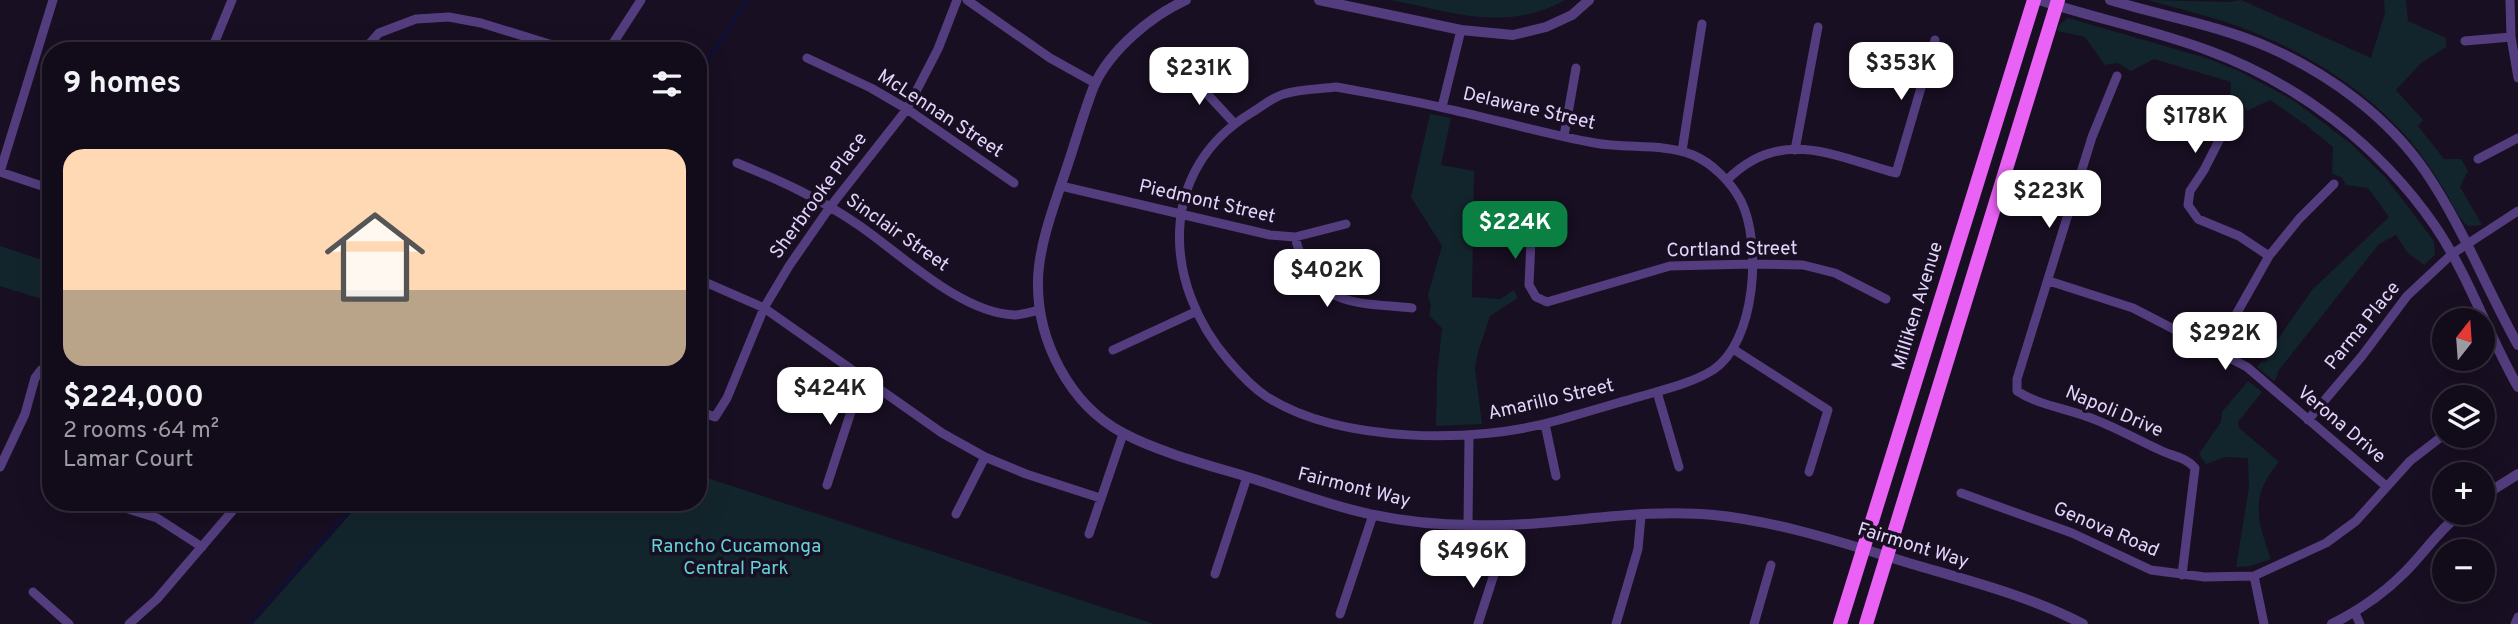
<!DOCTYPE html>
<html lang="en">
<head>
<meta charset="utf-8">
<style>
	:root { --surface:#120b1a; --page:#1f1927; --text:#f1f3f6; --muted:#9c9ba2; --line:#312b39; --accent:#0b8043 }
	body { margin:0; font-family:Overpass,sans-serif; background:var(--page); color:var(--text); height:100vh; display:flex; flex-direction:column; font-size:26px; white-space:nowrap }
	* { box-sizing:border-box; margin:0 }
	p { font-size:23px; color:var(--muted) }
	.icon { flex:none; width:38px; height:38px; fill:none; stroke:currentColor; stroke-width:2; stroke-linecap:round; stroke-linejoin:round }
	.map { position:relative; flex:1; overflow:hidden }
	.panel { position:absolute; left:42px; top:42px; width:665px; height:469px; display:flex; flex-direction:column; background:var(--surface); border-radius:28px; box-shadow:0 7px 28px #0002,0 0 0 2px var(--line) }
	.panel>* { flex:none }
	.needle { width:46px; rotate:17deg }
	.buttons { position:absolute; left:2432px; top:308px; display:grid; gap:14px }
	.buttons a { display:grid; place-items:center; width:63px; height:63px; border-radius:50%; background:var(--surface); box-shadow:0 7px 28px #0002,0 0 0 2px var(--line); font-size:35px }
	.price { position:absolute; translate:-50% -60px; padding:0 16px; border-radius:14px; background:#fff; color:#222; font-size:23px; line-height:46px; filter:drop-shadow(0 2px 4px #0008) }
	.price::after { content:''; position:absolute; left:50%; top:42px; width:21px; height:16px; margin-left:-10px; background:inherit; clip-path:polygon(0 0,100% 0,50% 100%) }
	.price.selected { background:var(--accent); color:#fff }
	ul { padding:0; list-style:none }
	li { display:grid; align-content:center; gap:14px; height:371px; padding:0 21px }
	li span { display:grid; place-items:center; height:217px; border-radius:21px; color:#555 }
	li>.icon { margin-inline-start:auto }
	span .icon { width:126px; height:126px; fill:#fffc; stroke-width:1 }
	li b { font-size:30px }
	h2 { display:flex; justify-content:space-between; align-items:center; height:84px; padding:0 21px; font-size:30px }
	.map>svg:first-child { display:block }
</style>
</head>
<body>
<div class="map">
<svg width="2518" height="624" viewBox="0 0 2518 624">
	<rect width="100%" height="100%" fill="#180f22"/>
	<path fill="#13252c" d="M 1391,0 L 1565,0 C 1506,33 1452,12 1391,0 Z
		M 2148,0 L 2229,2 L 2241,0 L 2371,58 L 2385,13 L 2384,0 L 2406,0 L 2408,21 L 2446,38 L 2446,47 L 2421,63 L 2396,90 L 2423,120 L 2418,126 L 2444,159 L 2461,159 L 2468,171 L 2460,187 L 2482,225 L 2468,226 C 2457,218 2453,203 2445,191 C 2435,175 2424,158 2412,143 C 2367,90 2305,51 2240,27 C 2210,16 2179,9 2148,0 Z
		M 2068,18 L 2206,58 L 2237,70 L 2293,100 L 2350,143 L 2386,178 L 2434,241 L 2435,255 L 2424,265 L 2407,252 L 2396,235 L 2379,244 L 2278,371 L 2277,377 L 2274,381 L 2257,367 L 2261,362 L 2266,361 L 2278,339 L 2312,290 L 2389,217 L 2368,188 L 2346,185 L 2342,178 L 2332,173 L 2333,147 L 2306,125 L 2270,100 L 2247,111 L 2242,105 L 2230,100 L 2231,82 L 2154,59 L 2131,71 L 2118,63 L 2105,65 L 2085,37 L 2057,31 L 2059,25 Z
		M 1430,114 L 1451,118 L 1441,165 L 1474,171 L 1472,297 L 1500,299 L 1514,290 L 1518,298 L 1490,316 L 1478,352 L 1475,368 L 1482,424 L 1436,426 L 1437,376 L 1442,328 L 1429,315 L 1431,306 L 1428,295 L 1442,246 L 1411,197 Z
		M 0,246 L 51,263 L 51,302 L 0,286 Z
		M 2248,381 L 2262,392 L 2238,422 L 2239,428 L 2279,462 C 2249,496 2257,520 2271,559 L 2250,566 L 2236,567 L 2249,487 L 2248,458 L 2225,457 L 2206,464 L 2199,454 L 2221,422 L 2222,412 Z
		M 698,475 L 1154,624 L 253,624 L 361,502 L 698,502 Z"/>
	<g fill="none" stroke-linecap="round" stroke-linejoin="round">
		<path stroke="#0d103e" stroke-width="2.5" d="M 698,75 L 747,0
			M 249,624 L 357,502"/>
		<path stroke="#533d7e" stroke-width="9" d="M 967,0 L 1050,58 L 1095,83
			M 2510,0 L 2511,37 L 2518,78
			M 2465,41 L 2511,37
			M 211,51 L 232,0
			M 363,51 L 379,33 L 416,19 L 449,17 L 481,23 L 572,51
			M 608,51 L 641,0
			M 807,58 L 871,88 L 907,109 L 1014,183
			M 1186,71 L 1234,123
			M 2117,76 L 2092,137 L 2017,379 L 2017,391 C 2038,405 2065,408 2088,417 C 2114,426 2137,440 2162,451 C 2175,457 2185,457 2195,468 L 2182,575
			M 1336,87 C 1374,94 1411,100 1448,109 C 1497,120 1546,134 1595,143 C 1628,149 1662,143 1693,155 C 1712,163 1731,182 1741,201 C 1762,243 1756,342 1713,370 C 1692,383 1666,389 1642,396 C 1613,404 1584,413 1555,421 C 1474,444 1340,443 1267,397 C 1252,387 1240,374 1229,361 C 1162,284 1157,170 1251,113 C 1261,107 1273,97 1284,94 C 1300,89 1320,89 1336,87 Z
			M 1442,107 L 1461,30
			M 2233,113 L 2204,170 L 2190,191 L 2188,205 L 2198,219 L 2239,236 L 2269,256
			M 1564,136 L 1576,68
			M 1795,150 L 1818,27
			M 1682,151 L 1702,24
			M 2478,159 L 2518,138
			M 737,163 C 779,180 819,198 857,224 C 900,253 960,313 1014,315 C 1022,315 1031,312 1040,310
			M 1727,180 C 1781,126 1834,156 1896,173 L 1935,40
			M 1061,186 L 1270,235 L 1295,237 L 1346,224
			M 51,189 L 0,172 L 53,0
			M 1532,217 L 1529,285 L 1536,297 L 1547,302 L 1670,266 L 1751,264 L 1803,265 L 1835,273 L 1886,299
			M 1295,237 C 1313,307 1351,302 1412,308
			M 698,279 L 764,308 L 942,433 L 985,457 L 1026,474 L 1100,498
			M 2049,281 L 2133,308 L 2247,367 L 2386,486
			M 1733,349 L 1828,410 L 1809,472
			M 1113,350 L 1195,312
			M 2216,350 L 2269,256 L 2299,219 L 2334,184
			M 1657,392 L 1679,467
			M 698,411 L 715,417 L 727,398 L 764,308 L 789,266 L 830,207 L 907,109 L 938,49 L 957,0
			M 2308,420 L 2362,356 L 2407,296 L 2452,254 L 2518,211
			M 1545,424 L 1556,476
			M 0,467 L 25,414 L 35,378 L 41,370 L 51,367
			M 827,485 L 862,378
			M 1961,493 L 2072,533 L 2151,570 L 2205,577 L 2254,576 L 2326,543 L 2356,521 L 2410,461 L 2445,434
			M 125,508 L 157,518 L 202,547
			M 956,514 L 985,457
			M 1468,525 L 1469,437
			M 1089,534 L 1123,434
			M 1215,574 L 1247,477
			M 2254,576 L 2264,624
			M 33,592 L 69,624
			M 2355,613 L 2360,624
			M 1340,614 L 1373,515
			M 129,624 L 157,599 L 240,502
			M 1478,624 L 1497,565
			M 1616,624 L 1638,549 L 1641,516
			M 1754,624 L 1771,565
			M 2515,624 L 2518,617"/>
		<path stroke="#533d7e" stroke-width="10" d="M 1186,0 C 1151,16 1110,50 1094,86 C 1083,114 1075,144 1065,173 C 1054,205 1038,248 1038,282 C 1037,341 1070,405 1123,433 C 1158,452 1212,466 1251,478 C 1292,491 1333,507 1374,515 C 1407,522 1440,525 1472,525 C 1553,528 1634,507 1714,515 C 1782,522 1847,544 1912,564 C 1970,581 2029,596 2083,624
			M 1319,0 L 1461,30 L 1513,35 L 1546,27 L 1572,15 L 1589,0
			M 2039,0 C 2094,18 2153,30 2207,50 C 2298,83 2380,146 2435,226 C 2469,276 2488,335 2518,387
			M 2110,0 C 2162,16 2218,25 2268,47 C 2329,74 2387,116 2425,171 C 2462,225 2486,288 2518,345
			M 2483,496 L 2518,474
			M 2332,624 C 2358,611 2383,594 2404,573 C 2424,553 2439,530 2461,513"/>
		<path stroke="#e962f5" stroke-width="14" d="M 1840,624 L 2034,0
			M 1866,624 L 2058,0"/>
	</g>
	<g text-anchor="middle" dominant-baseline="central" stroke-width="7" stroke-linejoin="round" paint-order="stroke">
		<g font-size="19" fill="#e4d4fc" stroke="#180f22">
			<text transform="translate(1529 109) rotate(13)">Delaware Street</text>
			<text transform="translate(940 114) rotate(33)">McLennan Street</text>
			<text transform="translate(819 196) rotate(-54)">Sherbrooke Place</text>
			<text transform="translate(1207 202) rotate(13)">Piedmont Street</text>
			<text transform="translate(897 233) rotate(35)">Sinclair Street</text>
			<text transform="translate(1732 250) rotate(-1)">Cortland Street</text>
			<text transform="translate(1918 306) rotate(-73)">Milliken Avenue</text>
			<text transform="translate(2363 326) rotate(-51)">Parma Place</text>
			<text transform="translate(1551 400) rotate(-13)">Amarillo Street</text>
			<text transform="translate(2114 412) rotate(23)">Napoli Drive</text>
			<text transform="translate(2341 425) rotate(40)">Verona Drive</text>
			<text transform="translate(1354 488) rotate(14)">Fairmont Way</text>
			<text transform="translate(2106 530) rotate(23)">Genova Road</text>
			<text transform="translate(1913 546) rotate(17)">Fairmont Way</text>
		</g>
		<g font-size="19" fill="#64d3d8" stroke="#180f22">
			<text x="736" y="547">Rancho Cucamonga<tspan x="736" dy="22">Central Park</tspan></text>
		</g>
	</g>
</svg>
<div class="buttons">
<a><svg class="needle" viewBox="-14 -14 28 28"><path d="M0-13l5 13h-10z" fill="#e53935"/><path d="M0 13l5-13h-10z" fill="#9c9ba2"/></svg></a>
<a><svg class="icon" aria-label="layers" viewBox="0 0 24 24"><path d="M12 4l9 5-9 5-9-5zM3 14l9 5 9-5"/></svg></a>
<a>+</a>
<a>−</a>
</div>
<b class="price" style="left:1901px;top:102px">$353K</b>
<b class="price" style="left:1199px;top:107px">$231K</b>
<b class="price" style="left:2195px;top:155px">$178K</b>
<b class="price" style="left:2049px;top:230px">$223K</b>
<b class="price selected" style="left:1515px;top:261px">$224K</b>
<b class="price" style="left:1327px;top:309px">$402K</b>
<b class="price" style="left:2225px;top:372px">$292K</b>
<b class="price" style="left:830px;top:427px">$424K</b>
<b class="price" style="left:1473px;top:590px">$496K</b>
<section class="panel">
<h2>9 homes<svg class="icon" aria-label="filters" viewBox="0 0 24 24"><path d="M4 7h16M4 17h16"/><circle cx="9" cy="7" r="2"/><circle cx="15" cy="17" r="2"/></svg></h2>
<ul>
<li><span style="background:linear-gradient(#ffd9b3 65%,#b9a48a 0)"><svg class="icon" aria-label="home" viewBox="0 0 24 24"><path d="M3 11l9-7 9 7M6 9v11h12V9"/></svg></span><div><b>$224,000</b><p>2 rooms · 64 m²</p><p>Lamar Court</p></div></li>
</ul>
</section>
</div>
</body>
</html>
